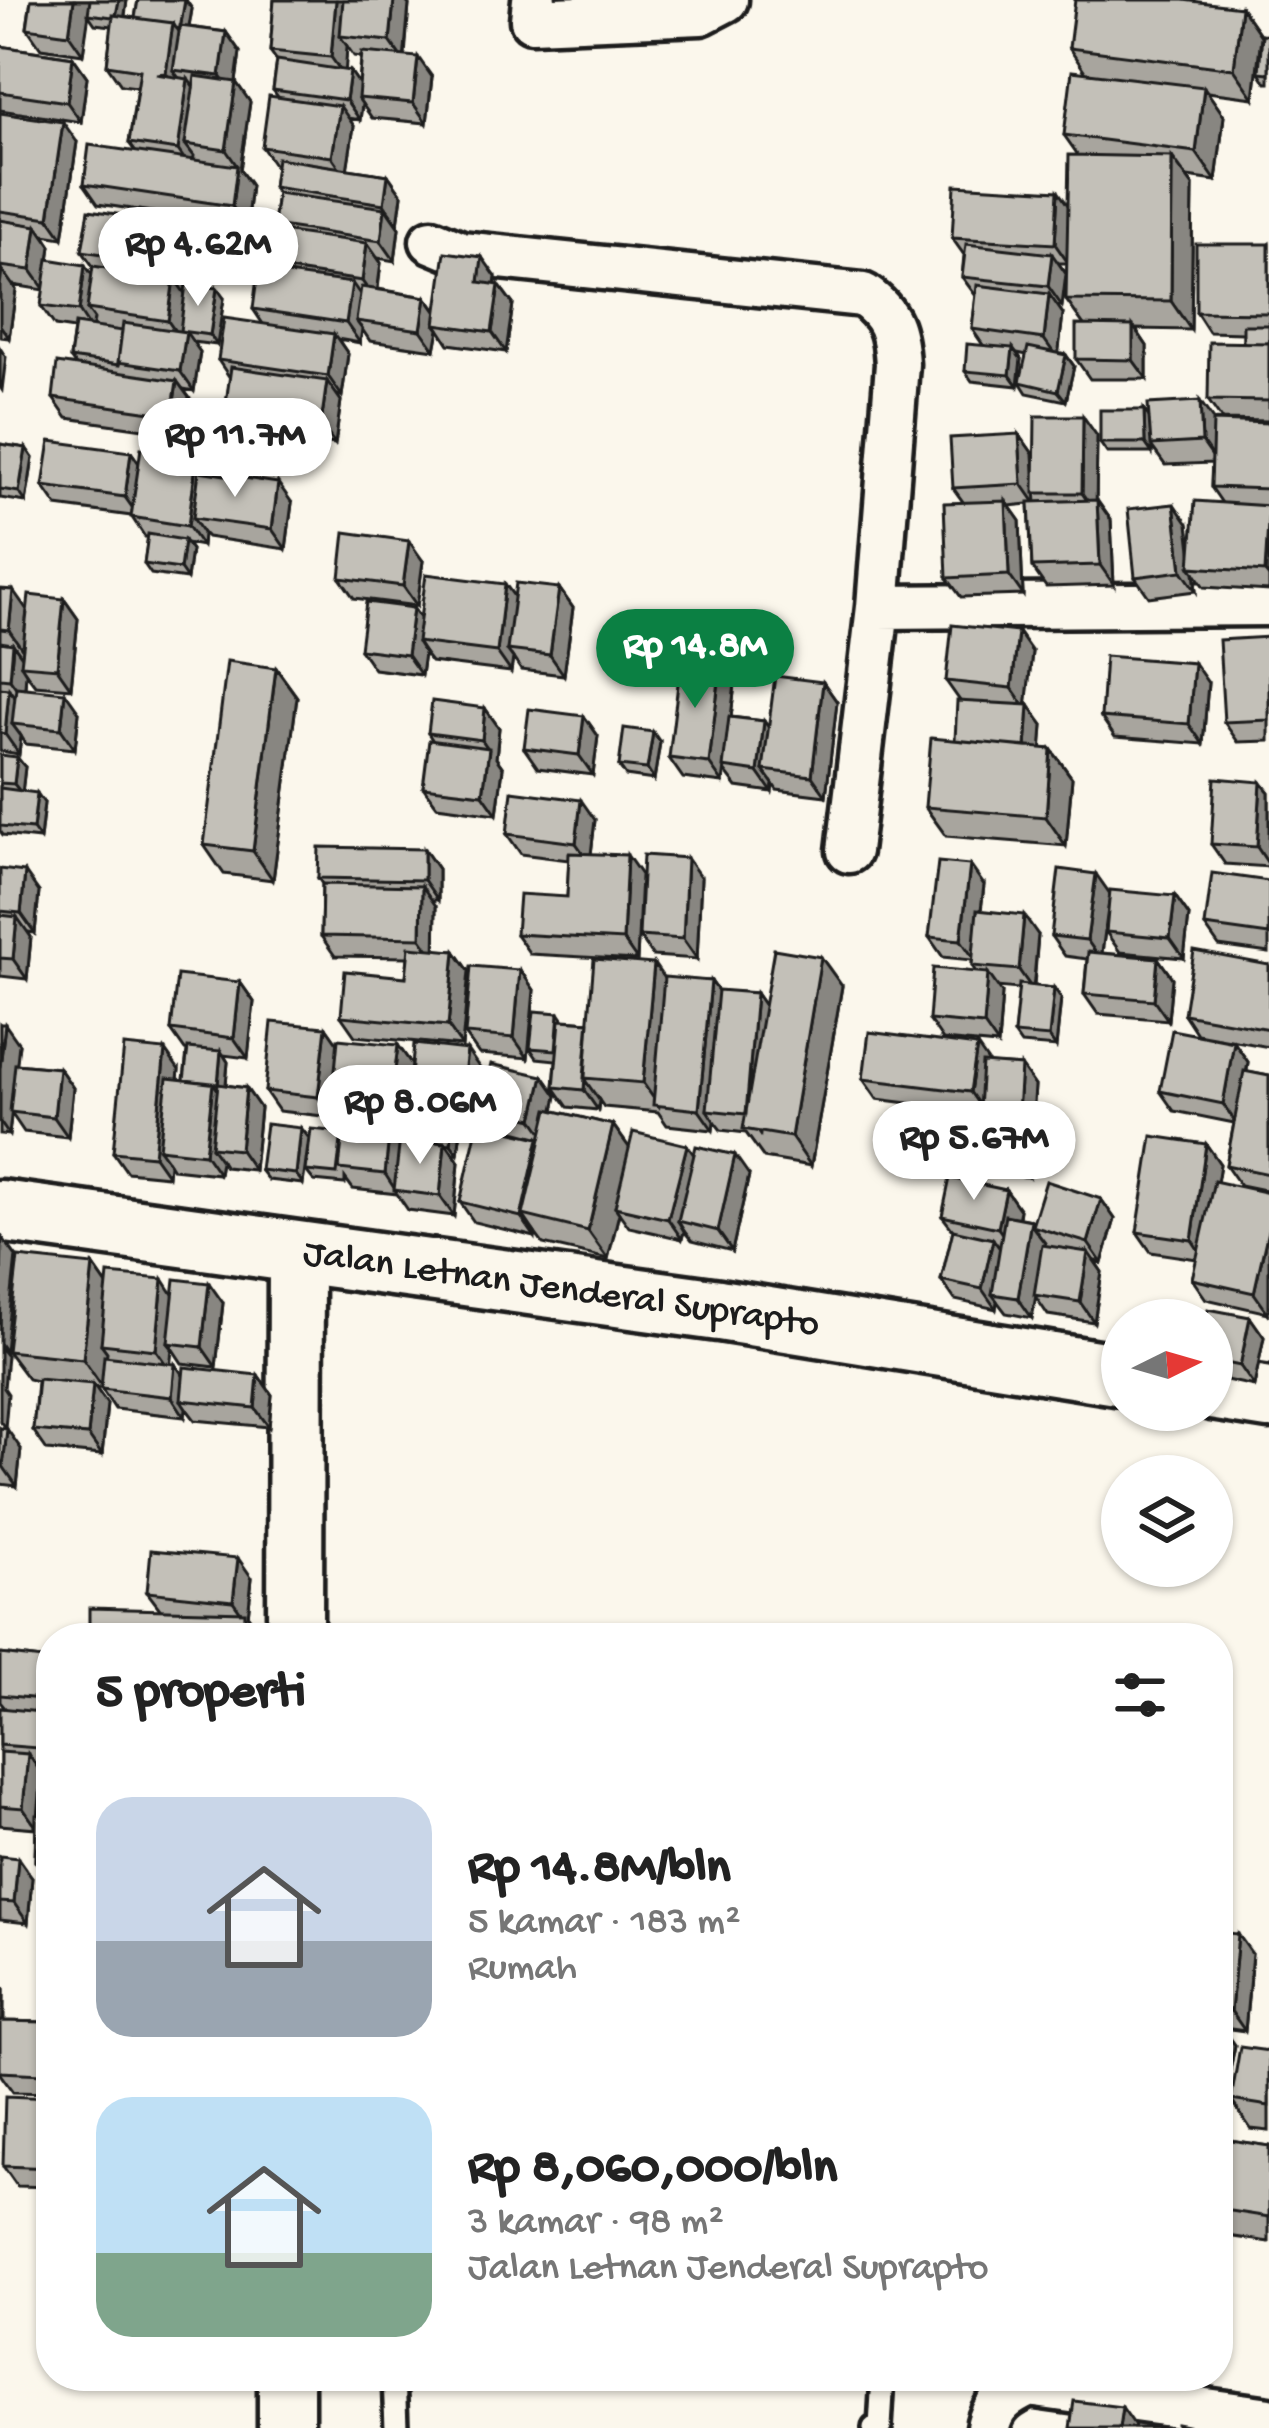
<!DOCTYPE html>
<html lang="id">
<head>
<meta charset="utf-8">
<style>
	:root { --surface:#fff; --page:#f6f6f6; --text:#222; --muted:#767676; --accent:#0b8043 }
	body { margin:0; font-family:"Gochi Hand",sans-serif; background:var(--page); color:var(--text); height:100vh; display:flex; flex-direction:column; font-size:45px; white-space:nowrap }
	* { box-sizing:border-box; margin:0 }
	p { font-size:39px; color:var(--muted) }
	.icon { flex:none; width:66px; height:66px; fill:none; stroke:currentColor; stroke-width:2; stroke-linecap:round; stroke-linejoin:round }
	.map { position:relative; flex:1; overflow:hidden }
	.panel { position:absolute; left:36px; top:1623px; width:1197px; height:768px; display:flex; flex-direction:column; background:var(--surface); border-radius:48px; box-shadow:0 3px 9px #0004 }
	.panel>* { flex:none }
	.needle { width:78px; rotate:85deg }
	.tools { position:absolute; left:1101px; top:1299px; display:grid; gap:24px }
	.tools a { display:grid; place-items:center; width:132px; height:132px; border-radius:50%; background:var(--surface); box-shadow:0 3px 9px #0004; font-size:60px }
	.price { position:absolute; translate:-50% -102px; padding:0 27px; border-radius:42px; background:#fff; color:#222; font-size:39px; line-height:78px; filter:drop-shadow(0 3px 6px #0008) }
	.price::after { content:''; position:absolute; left:50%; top:72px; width:36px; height:27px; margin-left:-18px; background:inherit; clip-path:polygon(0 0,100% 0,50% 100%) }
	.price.active { background:var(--accent); color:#fff }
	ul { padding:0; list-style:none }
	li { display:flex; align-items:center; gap:36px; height:300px; padding:0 60px }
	li span { display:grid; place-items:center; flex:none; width:336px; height:240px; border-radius:36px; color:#555 }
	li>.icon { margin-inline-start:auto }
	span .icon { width:144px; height:144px; fill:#fffc; stroke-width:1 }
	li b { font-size:51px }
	h2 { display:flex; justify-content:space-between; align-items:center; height:144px; padding:0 60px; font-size:51px }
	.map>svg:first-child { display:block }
</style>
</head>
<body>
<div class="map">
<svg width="1269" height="2428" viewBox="0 0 1269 2428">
	<rect width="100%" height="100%" fill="#fbf7ec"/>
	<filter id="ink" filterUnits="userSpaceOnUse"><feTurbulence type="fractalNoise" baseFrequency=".00833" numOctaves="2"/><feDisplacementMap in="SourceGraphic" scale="24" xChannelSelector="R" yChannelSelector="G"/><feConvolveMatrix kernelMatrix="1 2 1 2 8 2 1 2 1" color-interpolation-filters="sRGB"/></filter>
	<g filter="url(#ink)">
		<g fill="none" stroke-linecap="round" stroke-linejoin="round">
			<defs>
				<path id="service" d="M 394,2376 L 396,2428
					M 874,2428 L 880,2427 L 883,2376"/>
				<path id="minor" d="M 534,0 L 532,20 L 701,13 L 726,0
					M 432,241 L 461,253 L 863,295 C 891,314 895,332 897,364 L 878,607 L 1269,604
					M 849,851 L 878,607
					M 988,2428 C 992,2404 1009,2394 1029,2385 L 1269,2419"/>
				<path id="tertiary" d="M 295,1638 L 296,1253
					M 286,2428 L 286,2376"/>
				<path id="secondary" d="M 0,1211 L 719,1310 L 1122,1375
					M 1212,1389 L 1269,1398"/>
			</defs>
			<use href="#service" stroke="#1c1c1c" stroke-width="30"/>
			<use href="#minor" stroke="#1c1c1c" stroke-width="51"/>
			<use href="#tertiary" stroke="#1c1c1c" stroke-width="63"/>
			<use href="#secondary" stroke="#1c1c1c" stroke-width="69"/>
			<use href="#service" stroke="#fbf7ec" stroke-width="21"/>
			<use href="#minor" stroke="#fbf7ec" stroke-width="42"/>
			<use href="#tertiary" stroke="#fbf7ec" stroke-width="54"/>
			<use href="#secondary" stroke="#fbf7ec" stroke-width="60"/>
		</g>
		<path fill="#a8a59e" stroke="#1c1c1c" stroke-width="3" fill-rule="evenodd" d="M 31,0 L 127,0 L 125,16 L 135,18 L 138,0 L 186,0 L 192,9 L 189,27 L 226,32 L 240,52 L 236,82 L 250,102 L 240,170 L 251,186 L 246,226 L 98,204 L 84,184 L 135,151 L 129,143 L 137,87 L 121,85 L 107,65 L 112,26 L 95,24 L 88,14 L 83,54 L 41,48 L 27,28 Z
			M 274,0 L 405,0 L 409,5 L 405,56 L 432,77 L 427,123 L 372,118 L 362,104 L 360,120 L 348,118 L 354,126 L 347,169 L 388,175 L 402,195 L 398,224 L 396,223 L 399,228 L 395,261 L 378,258 L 381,263 L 378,289 L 426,297 L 437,312 L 496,277 L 496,284 L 513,304 L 506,352 L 449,344 L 439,329 L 435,350 L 370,341 L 362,329 L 360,343 L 338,339 L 348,354 L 342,396 L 337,395 L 341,401 L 335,444 L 239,430 L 225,410 L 230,378 L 218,360 L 263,324 L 253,309 L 265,271 L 262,266 L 276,230 L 273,225 L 277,193 L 273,187 L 276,167 L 262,147 L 278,97 L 273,90 L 277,61 L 270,51 ZM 347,46 L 354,56 L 361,57 L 359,84 L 350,71 L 345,70 Z
			M 1241,7 L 1261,36 L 1254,98 L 1207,92 L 1224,116 L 1216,181 L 1187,177 L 1193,186 L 1191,330 L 1136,329 L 1147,346 L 1147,379 L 1090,379 L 1076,359 L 1084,325 L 1066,300 L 1067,263 L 1058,263 L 1066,274 L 1062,306 L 1057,306 L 1063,314 L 1058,354 L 1066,355 L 1074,366 L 1066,401 L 1027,393 L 1020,382 L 1027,355 L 1017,353 L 1021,359 L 1018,386 L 972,381 L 965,371 L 983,345 L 972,329 L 976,296 L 962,277 L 964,255 L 952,238 L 1068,205 L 1078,155 L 1064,135 L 1086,73 L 1069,48 Z
			M 1269,35 L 1269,83 L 1266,83 L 1259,72 Z
			M 0,46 L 73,57 L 87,77 L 81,122 L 0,110 Z
			M 0,113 L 77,142 L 63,238 L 44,235 L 51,246 L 49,260 L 92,275 L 93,266 L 82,251 L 192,225 L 206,245 L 200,286 L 224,298 L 217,345 L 192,342 L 200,352 L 194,391 L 183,389 L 191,400 L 186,435 L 67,418 L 53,398 L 76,366 L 70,358 L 74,329 L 55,326 L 41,306 L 44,290 L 13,285 L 16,290 L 9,338 L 0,337 Z
			M 1269,244 L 1269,421 L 1222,420 L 1208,400 L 1243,343 L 1243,333 L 1209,332 L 1196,312 Z
			M 1144,410 L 1149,417 L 1269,423 L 1269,591 L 1204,587 L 1194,572 L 1196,591 L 1149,597 L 1135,577 L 1188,524 L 1191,551 L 1222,503 L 1211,487 L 1212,463 L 1165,465 L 1152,447 L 1152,453 L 1107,453 L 1100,443 Z
			M 1019,434 L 1033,454 L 1034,468 L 1097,436 L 1096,500 L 1111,520 L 1114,585 L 1046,587 L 1032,567 L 1029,504 L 1009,506 L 1020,521 L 1023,595 L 961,597 L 947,578 L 964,503 L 953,488 Z
			M 0,444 L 26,448 L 33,458 L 26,502 L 0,498 Z
			M 131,452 L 139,463 L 197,456 L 209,473 L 292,503 L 286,549 L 207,537 L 203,533 L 202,546 L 186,543 L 191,550 L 187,579 L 151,574 L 144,564 L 148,537 L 145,537 L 131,516 L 57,506 L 43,486 Z
			M 423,561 L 417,606 L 354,598 L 340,578 Z
			M 559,588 L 573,608 L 564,675 L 521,670 L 513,658 L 511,672 L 431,662 L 424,653 L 421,675 L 374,669 L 360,649 L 413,608 L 420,618 L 514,596 Z
			M 0,589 L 27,610 L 64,599 L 78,619 L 71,688 L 35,685 L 26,673 L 25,688 L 79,712 L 75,749 L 26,744 L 21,736 L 19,754 L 0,751 Z
			M 1269,637 L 1269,741 L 1238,742 L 1224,722 Z
			M 1032,652 L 1026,705 L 1043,725 L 1041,748 L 1051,749 L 1072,778 L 1066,846 L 946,836 L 925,807 L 955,740 L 960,701 L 946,681 Z
			M 276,668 L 297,697 L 273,880 L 224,874 L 204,845 Z
			M 823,682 L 837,702 L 826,796 L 777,790 L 773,784 L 772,792 L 737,787 L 724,770 L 723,783 L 683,778 L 669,758 L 735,684 L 731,717 L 764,721 L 768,727 Z
			M 1208,683 L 1203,744 L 1115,737 L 1101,717 Z
			M 485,708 L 499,728 L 496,758 L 503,768 L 497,814 L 437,806 L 423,787 L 433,741 L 428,733 Z
			M 584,716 L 598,736 L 593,775 L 538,768 L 524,748 Z
			M 660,742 L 654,780 L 626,776 L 619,766 Z
			M 0,755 L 25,767 L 22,791 L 44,803 L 40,839 L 3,835 L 0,831 Z
			M 1261,782 L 1269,792 L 1269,867 L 1225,864 L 1211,844 Z
			M 595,820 L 591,854 L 641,875 L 637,960 L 530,954 L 516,934 L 567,897 L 569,860 L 521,854 L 507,834 Z
			M 424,849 L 438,869 L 438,900 L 431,900 L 436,906 L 435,950 L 455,951 L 469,971 L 462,1046 L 355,1036 L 341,1016 L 406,977 L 408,957 L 335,956 L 321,936 L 322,884 L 318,878 Z
			M 0,869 L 39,892 L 35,933 L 28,932 L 31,937 L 27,979 L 0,976 Z
			M 701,878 L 697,959 L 653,956 L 639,936 Z
			M 1269,881 L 1269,953 L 1219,946 L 1205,926 Z
			M 984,885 L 981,911 L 1038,935 L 1034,986 L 1054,988 L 1061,998 L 1056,1047 L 1021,1044 L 1014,1034 L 1019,989 L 997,987 L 1002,993 L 998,1045 L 943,1040 L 929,1020 L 976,972 L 972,966 L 972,960 L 943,957 L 929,937 Z
			M 1109,894 L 1175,896 L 1189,916 L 1184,958 L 1120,952 L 1106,932 L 1107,915 L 1102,953 L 1158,958 L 1172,978 L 1168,1020 L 1098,1014 L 1084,994 L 1087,959 L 1065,956 L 1051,936 Z
			M 1269,965 L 1269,1047 L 1197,1034 L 1184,1014 Z
			M 520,970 L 534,990 L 528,1058 L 479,1054 L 465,1034 Z
			M 664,979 L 711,981 L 718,991 L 756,993 L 764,1005 L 842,986 L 811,1166 L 764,1158 L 746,1133 L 721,1130 L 714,1121 L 713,1130 L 667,1125 L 658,1112 L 604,1107 L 599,1100 L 598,1110 L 568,1107 L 554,1087 L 556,1060 L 537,1058 L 530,1048 L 559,1013 L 564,1020 L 589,1022 Z
			M 240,982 L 254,1002 L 248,1058 L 224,1055 L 228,1062 L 226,1085 L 246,1088 L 260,1108 L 254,1170 L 225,1167 L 221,1161 L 219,1174 L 173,1169 L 169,1163 L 168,1176 L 127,1172 L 113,1152 L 179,1070 L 178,1079 L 184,1080 L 187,1051 L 185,1050 L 171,1030 Z
			M 0,1024 L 19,1044 L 16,1064 L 59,1068 L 73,1088 L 68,1137 L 24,1132 L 11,1113 L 9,1135 L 0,1134 Z
			M 326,1027 L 338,1044 L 398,1045 L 412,1065 L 407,1107 L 348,1101 L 336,1084 L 332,1117 L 279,1111 L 265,1091 Z
			M 1234,1042 L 1248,1062 L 1247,1072 L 1269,1076 L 1269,1191 L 1240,1185 L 1226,1165 L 1234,1123 L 1174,1111 L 1160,1091 Z
			M 989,1064 L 1021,1066 L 1035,1086 L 1029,1177 L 990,1175 L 976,1155 L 979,1112 L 877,1099 L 863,1079 Z
			M 481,1070 L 476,1112 L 424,1107 L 410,1087 Z
			M 543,1076 L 557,1096 L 554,1111 L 613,1125 L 629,1148 L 687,1145 L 694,1155 L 749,1175 L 732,1251 L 692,1241 L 684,1231 L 682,1239 L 629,1227 L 619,1213 L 608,1259 L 543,1244 L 535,1233 L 535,1237 L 474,1222 L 460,1202 L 539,1138 L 541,1140 L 541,1138 L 495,1126 L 481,1106 Z
			M 462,1121 L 458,1154 L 454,1154 L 459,1162 L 454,1216 L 408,1210 L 397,1194 L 353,1189 L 345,1178 L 345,1184 L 314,1181 L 306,1171 Z
			M 301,1128 L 309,1138 L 303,1184 L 268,1180 L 260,1170 Z
			M 1206,1144 L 1220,1164 L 1217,1181 L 1268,1313 L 1206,1299 L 1192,1279 L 1197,1259 L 1151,1252 L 1137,1232 Z
			M 1006,1190 L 1020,1210 L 1019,1218 L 1031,1220 L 1033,1223 L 1101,1199 L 1115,1219 L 1102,1263 L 1095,1261 L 1102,1272 L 1094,1322 L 1048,1315 L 1035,1296 L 1032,1318 L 1006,1313 L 997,1301 L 996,1309 L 955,1300 L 941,1280 L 953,1230 L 942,1216 Z
			M 93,1265 L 107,1285 L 223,1303 L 216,1367 L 182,1363 L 172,1348 L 170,1363 L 183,1375 L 258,1375 L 272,1395 L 269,1427 L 195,1420 L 186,1408 L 185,1417 L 115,1409 L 101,1388 L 95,1387 L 107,1404 L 102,1455 L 47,1450 L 33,1430 L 37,1381 L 28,1379 L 7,1351 Z
			M 1250,1317 L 1264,1337 L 1254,1386 L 1212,1377 L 1212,1320 Z
			M 0,1428 L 21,1449 L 17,1486 L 0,1484 Z
			M 252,1578 L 248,1616 L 264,1638 L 89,1638 L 160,1609 L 147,1592 Z
			M 0,1654 L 51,1660 L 51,1719 L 45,1718 L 51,1726 L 51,1881 L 35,1861 L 36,1828 L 0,1825 L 0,1708 L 5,1708 L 0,1702 ZM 42,1774 L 41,1809 L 46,1815 L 38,1815 Z
			M 0,1856 L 32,1878 L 28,1923 L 0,1920 Z
			M 1218,1932 L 1252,1954 L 1245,2031 L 1223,2028 L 1235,2045 L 1228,2080 L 1218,2079 Z
			M 0,1983 L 4,1989 L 4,2021 L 45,2022 L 51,2031 L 51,2093 L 13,2092 L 0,2074 Z
			M 1269,2051 L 1269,2131 L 1251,2129 L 1231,2100 Z
			M 1218,2095 L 1227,2107 L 1222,2139 L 1269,2146 L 1269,2242 L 1221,2235 L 1218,2230 Z
			M 51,2098 L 51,2187 L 17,2186 L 3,2166 Z
			M 95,2376 L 160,2376 L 160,2387 L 100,2384 Z
			M 165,2376 L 205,2376 L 205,2383 L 169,2382 Z"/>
		<path fill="#888681" stroke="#1c1c1c" stroke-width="3" d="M 74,0 L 91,0 L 83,54 L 69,34 Z
			M 119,0 L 127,0 L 123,28 L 116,18 Z
			M 185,0 L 192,9 L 187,39 L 180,29 Z
			M 336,0 L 347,0 L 340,36 L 347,46 L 345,77 L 331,57 Z
			M 394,0 L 405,0 L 409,5 L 404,61 L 390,41 Z
			M 1241,7 L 1261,36 L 1254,98 L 1234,69 Z
			M 173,23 L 187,43 L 173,70 L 181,81 L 180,93 L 166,73 Z
			M 226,32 L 240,52 L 234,96 L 220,76 Z
			M 73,57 L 87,77 L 81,122 L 67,102 Z
			M 418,57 L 432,77 L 427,123 L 413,103 Z
			M 350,71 L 364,91 L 358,98 L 362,104 L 360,120 L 346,100 Z
			M 188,79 L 202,99 L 185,144 L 194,156 L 192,170 L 178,150 Z
			M 236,82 L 250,102 L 240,170 L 251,186 L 246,226 L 232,206 L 237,166 L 226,150 Z
			M 1204,87 L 1224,116 L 1216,181 L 1196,152 Z
			M 340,106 L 354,126 L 346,177 L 332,157 Z
			M 63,122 L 77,142 L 63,238 L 49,218 Z
			M 1172,157 L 1193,186 L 1191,330 L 1171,301 Z
			M 388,175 L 402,195 L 398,224 L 384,204 Z
			M 1058,191 L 1072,211 L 1069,264 L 1055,244 Z
			M 385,208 L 399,228 L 395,261 L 381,241 Z
			M 192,225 L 206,245 L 200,286 L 186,266 Z
			M 37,226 L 51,246 L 45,290 L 31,270 Z
			M 367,243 L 381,263 L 376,301 L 362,281 Z
			M 1052,254 L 1066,274 L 1062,306 L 1048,286 Z
			M 482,257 L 496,277 L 493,302 L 479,282 Z
			M 85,265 L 99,285 L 87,309 L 94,319 L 92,331 L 79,311 Z
			M 2,270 L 16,290 L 9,338 L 0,325 L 0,286 Z
			M 174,278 L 188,298 L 182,341 L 168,321 Z
			M 352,283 L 366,303 L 356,321 L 362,329 L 360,343 L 346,323 Z
			M 499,285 L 513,304 L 506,352 L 492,332 Z
			M 217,288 L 224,298 L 217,345 L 210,335 Z
			M 1049,294 L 1063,314 L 1058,359 L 1044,339 Z
			M 426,297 L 440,317 L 435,324 L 439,329 L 435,350 L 421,330 Z
			M 1133,326 L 1147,346 L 1147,379 L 1133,360 Z
			M 186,332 L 200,352 L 194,391 L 180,371 Z
			M 334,334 L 348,354 L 342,396 L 328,376 Z
			M 0,348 L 6,357 L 2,390 L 0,387 Z
			M 1013,348 L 1021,359 L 1018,386 L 1010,375 Z
			M 1066,355 L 1074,366 L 1066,401 L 1058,391 Z
			M 177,381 L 191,400 L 186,435 L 172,415 Z
			M 327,381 L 341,401 L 335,444 L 321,424 Z
			M 1200,401 L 1214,421 L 1216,462 L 1202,442 Z
			M 1144,410 L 1151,420 L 1152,453 L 1145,443 Z
			M 1083,416 L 1097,436 L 1096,513 L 1082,493 Z
			M 1019,434 L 1033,454 L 1036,504 L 1022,484 Z
			M 26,448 L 33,458 L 26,502 L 19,492 Z
			M 131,452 L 145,472 L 139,517 L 125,497 Z
			M 197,456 L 211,476 L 193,518 L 203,533 L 202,546 L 188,526 Z
			M 278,483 L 292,503 L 286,549 L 272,529 Z
			M 1097,500 L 1111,520 L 1114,585 L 1100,565 Z
			M 1006,501 L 1020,521 L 1023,595 L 1009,575 Z
			M 1174,504 L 1188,524 L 1193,567 L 1190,567 L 1194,572 L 1196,591 L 1182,571 Z
			M 1269,514 L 1269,577 L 1265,572 Z
			M 184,540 L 191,550 L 187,579 L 180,569 Z
			M 409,541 L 423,561 L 417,606 L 403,586 Z
			M 505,584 L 519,603 L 507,650 L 513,658 L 511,672 L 497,652 Z
			M 559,588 L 573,608 L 564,675 L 550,655 Z
			M 13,590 L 27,610 L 23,650 L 9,630 Z
			M 64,599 L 78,619 L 71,688 L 57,668 Z
			M 413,608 L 427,628 L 417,642 L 424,653 L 421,675 L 407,655 Z
			M 1018,632 L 1032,652 L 1026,708 L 1012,688 Z
			M 13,644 L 27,663 L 21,665 L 26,673 L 24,699 L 10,679 Z
			M 1194,663 L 1208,683 L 1203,744 L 1189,724 Z
			M 721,664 L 735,684 L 723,783 L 709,763 Z
			M 276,668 L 297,697 L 273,880 L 253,851 Z
			M 823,682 L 837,702 L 826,796 L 812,776 Z
			M 9,689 L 23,709 L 12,724 L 21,736 L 19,754 L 5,734 Z
			M 65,692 L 79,712 L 75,749 L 61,729 Z
			M 1029,705 L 1043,725 L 1040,769 L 1026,749 Z
			M 485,708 L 499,728 L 496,758 L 503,768 L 497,814 L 483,794 L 489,750 L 482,740 Z
			M 584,716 L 598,736 L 593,775 L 579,755 Z
			M 764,721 L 778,741 L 763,770 L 773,784 L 772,792 L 758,772 Z
			M 653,732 L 660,742 L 654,780 L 647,769 Z
			M 1051,749 L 1072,778 L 1066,846 L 1046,817 Z
			M 17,757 L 25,767 L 22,794 L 14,784 Z
			M 1261,782 L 1269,792 L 1269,865 L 1257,847 Z
			M 37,793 L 44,803 L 40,839 L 33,829 Z
			M 581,800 L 595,820 L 590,863 L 576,843 Z
			M 424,849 L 438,869 L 438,900 L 424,880 Z
			M 627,855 L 641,875 L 637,960 L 623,940 Z
			M 687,858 L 701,878 L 697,959 L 683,939 Z
			M 970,865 L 984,885 L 975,960 L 961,940 Z
			M 25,872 L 39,892 L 35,933 L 21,913 Z
			M 1096,874 L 1110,894 L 1101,960 L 1087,940 Z
			M 422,886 L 436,906 L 435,958 L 421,938 Z
			M 1175,896 L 1189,916 L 1184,958 L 1170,938 Z
			M 1024,915 L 1038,935 L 1033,990 L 1019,970 Z
			M 17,917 L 31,937 L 27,979 L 13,959 Z
			M 455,951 L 469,971 L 462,1046 L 448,1026 Z
			M 821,957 L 842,986 L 811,1166 L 791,1137 Z
			M 1158,958 L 1172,978 L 1168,1020 L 1154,1000 Z
			M 654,964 L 674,993 L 659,1106 L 643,1083 Z
			M 520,970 L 534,990 L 528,1058 L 514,1038 Z
			M 988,973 L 1002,993 L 998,1045 L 984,1025 Z
			M 711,981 L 725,1001 L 707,1110 L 714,1121 L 713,1130 L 699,1110 Z
			M 240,982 L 254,1002 L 248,1058 L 234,1038 Z
			M 1054,988 L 1061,998 L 1056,1047 L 1049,1037 Z
			M 756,993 L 770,1013 L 760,1134 L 746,1114 Z
			M 5,1024 L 19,1044 L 9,1135 L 0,1122 L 0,1067 Z
			M 326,1027 L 340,1047 L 334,1081 L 336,1084 L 332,1117 L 318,1097 Z
			M 1234,1042 L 1248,1062 L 1237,1124 L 1223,1104 Z
			M 398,1045 L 412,1065 L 407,1107 L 393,1087 Z
			M 977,1046 L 991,1066 L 984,1112 L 970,1092 Z
			M 165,1050 L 179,1070 L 170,1150 L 159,1149 L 169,1163 L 168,1176 L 154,1156 Z
			M 467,1050 L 481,1070 L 476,1112 L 462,1092 Z
			M 221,1051 L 228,1062 L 225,1095 L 218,1084 Z
			M 1021,1066 L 1035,1086 L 1029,1177 L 1015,1157 Z
			M 59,1068 L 73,1088 L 68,1137 L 54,1117 Z
			M 543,1076 L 557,1096 L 547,1139 L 533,1119 Z
			M 585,1080 L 599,1100 L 598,1110 L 584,1090 Z
			M 213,1083 L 227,1103 L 211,1147 L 221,1161 L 219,1174 L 205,1154 Z
			M 246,1088 L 260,1108 L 254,1170 L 240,1150 Z
			M 454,1111 L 462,1121 L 458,1154 L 451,1144 Z
			M 391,1117 L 405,1137 L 396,1191 L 385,1174 Z
			M 613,1125 L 634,1154 L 615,1207 L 619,1213 L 608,1259 L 588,1231 Z
			M 301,1128 L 309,1138 L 303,1184 L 296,1174 Z
			M 539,1138 L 553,1158 L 523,1215 L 535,1233 L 535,1237 L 521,1217 Z
			M 445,1142 L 459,1162 L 454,1216 L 440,1196 Z
			M 1206,1144 L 1220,1164 L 1205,1260 L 1192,1240 Z
			M 687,1145 L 701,1165 L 678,1221 L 684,1231 L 682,1239 L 668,1219 Z
			M 735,1155 L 749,1175 L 732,1251 L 718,1231 Z
			M 1006,1190 L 1020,1210 L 1012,1248 L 998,1228 Z
			M 1101,1199 L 1115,1219 L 1102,1263 L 1088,1243 Z
			M 1031,1220 L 1037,1227 L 1032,1226 L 1045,1243 L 1032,1318 L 1018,1298 Z
			M 1269,1226 L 1269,1308 L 1268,1313 L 1254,1293 Z
			M 2,1237 L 16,1256 L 6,1352 L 0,1343 Z
			M 993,1239 L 1007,1258 L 992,1294 L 997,1301 L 996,1309 L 982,1289 Z
			M 1088,1252 L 1102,1272 L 1094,1322 L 1080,1302 Z
			M 93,1265 L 113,1294 L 101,1344 L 107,1352 L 103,1388 L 83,1359 Z
			M 163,1279 L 176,1299 L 168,1343 L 172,1348 L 170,1370 L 156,1350 Z
			M 209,1283 L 223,1303 L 216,1367 L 202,1347 Z
			M 1250,1317 L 1264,1337 L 1254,1386 L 1240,1366 Z
			M 0,1347 L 7,1356 L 4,1388 L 8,1394 L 5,1428 L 0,1421 Z
			M 175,1364 L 189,1384 L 181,1400 L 186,1408 L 185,1417 L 172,1397 Z
			M 258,1375 L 272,1395 L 269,1427 L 255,1408 Z
			M 93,1384 L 107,1404 L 102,1455 L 88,1435 Z
			M 7,1429 L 21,1449 L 17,1486 L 3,1466 Z
			M 238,1558 L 252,1578 L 248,1616 L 264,1638 L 244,1638 L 245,1618 L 233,1601 Z
			M 41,1712 L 51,1726 L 51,1768 L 37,1748 Z
			M 28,1754 L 42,1774 L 37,1828 L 23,1808 Z
			M 18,1858 L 32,1878 L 28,1923 L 14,1903 Z
			M 1238,1934 L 1252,1954 L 1245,2031 L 1231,2011 Z
			M 0,1983 L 4,1989 L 3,2043 L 0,2038 Z
			M 45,2022 L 51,2031 L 51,2084 L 43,2074 Z
			M 1221,2025 L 1235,2045 L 1228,2080 L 1218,2067 L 1218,2039 Z
			M 1218,2095 L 1227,2107 L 1218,2167 Z
			M 1122,2407 L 1136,2427 L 1136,2428 L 1119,2428 Z"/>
		<path fill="#c3c0b8" stroke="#1c1c1c" stroke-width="3" d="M 31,0 L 74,0 L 69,34 L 27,28 Z
			M 90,0 L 119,0 L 116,15 L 113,15 L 113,17 L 88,14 Z
			M 138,0 L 185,0 L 180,29 L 176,28 L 173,23 L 135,18 Z
			M 274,0 L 336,0 L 331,57 L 270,51 Z
			M 343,0 L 394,0 L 390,41 L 340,36 Z
			M 1075,0 L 1183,0 L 1241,7 L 1234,69 L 1069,48 Z
			M 113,15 L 173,23 L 166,73 L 156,74 L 188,79 L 178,150 L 129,143 L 140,70 L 107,65 Z
			M 180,26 L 226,32 L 220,76 L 173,70 Z
			M 1262,34 L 1269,35 L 1269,73 L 1259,72 Z
			M 0,46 L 73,57 L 67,102 L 0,92 Z
			M 362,52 L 418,57 L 413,103 L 358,98 Z
			M 277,60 L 350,71 L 346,100 L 273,90 Z
			M 1072,71 L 1204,87 L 1196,152 L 1064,135 Z
			M 195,76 L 236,82 L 226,150 L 185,144 Z
			M 269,96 L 340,106 L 332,157 L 262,147 Z
			M 0,113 L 63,122 L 49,218 L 0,211 Z
			M 89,145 L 237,166 L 232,206 L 84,184 Z
			M 1069,155 L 1172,157 L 1171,301 L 1066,300 Z
			M 277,158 L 388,175 L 384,204 L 273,187 Z
			M 955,185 L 1058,191 L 1055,244 L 952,238 Z
			M 277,193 L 385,208 L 381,241 L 273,225 Z
			M 89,210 L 192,225 L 186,266 L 82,251 Z
			M 0,220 L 37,226 L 31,270 L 0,266 Z
			M 267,229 L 367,243 L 362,281 L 262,266 Z
			M 966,244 L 1052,254 L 1048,286 L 962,277 Z
			M 1196,244 L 1269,244 L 1269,313 L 1196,312 Z
			M 445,252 L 482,257 L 479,282 L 499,285 L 492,332 L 435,324 Z
			M 48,259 L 85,265 L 79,311 L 41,306 Z
			M 93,266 L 174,278 L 168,321 L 87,309 Z
			M 258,270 L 352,283 L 346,323 L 253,309 Z
			M 186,284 L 217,288 L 210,335 L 180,331 Z
			M 977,285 L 1049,294 L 1044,339 L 972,329 Z
			M 361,287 L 426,297 L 421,330 L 356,321 Z
			M 224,318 L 334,334 L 328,376 L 218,360 Z
			M 123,323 L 186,332 L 180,371 L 118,362 Z
			M 75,324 L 122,331 L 118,362 L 120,362 L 119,365 L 70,358 Z
			M 1076,325 L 1133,326 L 1133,360 L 1076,359 Z
			M 1243,325 L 1269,325 L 1269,343 L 1243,343 Z
			M 1209,342 L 1269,343 L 1269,401 L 1208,400 Z
			M 967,344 L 1013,348 L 1010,375 L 965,371 Z
			M 1028,347 L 1066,355 L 1058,391 L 1020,382 Z
			M 57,363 L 177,381 L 172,415 L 53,398 Z
			M 231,367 L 327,381 L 321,424 L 225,410 Z
			M 1200,401 L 1202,442 L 1151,445 L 1148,404 Z
			M 1100,410 L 1144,410 L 1145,443 L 1100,443 Z
			M 1035,416 L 1083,416 L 1082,493 L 1034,493 Z
			M 1213,421 L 1269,423 L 1269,489 L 1211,487 Z
			M 1019,434 L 1022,484 L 953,488 L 950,438 Z
			M 50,441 L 131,452 L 125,497 L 43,486 Z
			M 0,444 L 26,448 L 19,492 L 0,489 Z
			M 141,448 L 197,456 L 188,526 L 131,517 Z
			M 199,471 L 278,483 L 272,529 L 193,518 Z
			M 1097,500 L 1100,565 L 1032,567 L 1029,502 Z
			M 1006,501 L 1009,575 L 947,578 L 944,503 Z
			M 1195,501 L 1269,506 L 1265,572 L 1190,567 Z
			M 1174,504 L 1182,571 L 1135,577 L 1128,509 Z
			M 345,532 L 409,541 L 403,586 L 340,578 Z
			M 148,534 L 184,540 L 180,569 L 144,564 Z
			M 426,574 L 505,584 L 497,652 L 417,642 Z
			M 516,583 L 559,588 L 550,655 L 507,650 Z
			M 0,589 L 13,590 L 9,630 L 0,629 Z
			M 29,595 L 64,599 L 57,668 L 21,665 Z
			M 366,602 L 413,608 L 407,655 L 360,649 Z
			M 952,625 L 1018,632 L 1012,688 L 946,681 Z
			M 1269,637 L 1269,720 L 1224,722 L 1219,640 Z
			M 0,642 L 13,644 L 10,679 L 0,678 Z
			M 1105,656 L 1194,663 L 1189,724 L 1101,717 Z
			M 681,659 L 721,664 L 709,763 L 669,758 Z
			M 227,661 L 276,668 L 253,851 L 204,845 Z
			M 775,676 L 823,682 L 812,776 L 763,770 Z
			M 16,687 L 65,692 L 61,729 L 12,724 Z
			M 0,688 L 9,689 L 5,734 L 0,733 Z
			M 432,701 L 485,708 L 482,740 L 428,733 Z
			M 957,701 L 1029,705 L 1026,747 L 955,740 Z
			M 529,709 L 584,716 L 579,755 L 524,748 Z
			M 729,717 L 764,721 L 758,772 L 723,767 Z
			M 624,728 L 653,732 L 647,769 L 619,766 Z
			M 931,738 L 1051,749 L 1046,817 L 925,807 Z
			M 429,740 L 489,748 L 483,794 L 423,787 Z
			M 0,755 L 17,757 L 14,784 L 0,783 Z
			M 1215,778 L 1261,782 L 1257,847 L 1211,844 Z
			M 0,788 L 37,793 L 33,829 L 0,826 Z
			M 512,791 L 581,800 L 576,843 L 507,834 Z
			M 319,847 L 424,849 L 424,880 L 318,878 Z
			M 569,853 L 627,855 L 623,940 L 516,934 L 519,894 L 567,897 Z
			M 643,855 L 687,858 L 683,939 L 639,936 Z
			M 938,862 L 970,865 L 961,940 L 929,937 Z
			M 0,869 L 25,872 L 21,913 L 0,911 Z
			M 1059,869 L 1096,874 L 1087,940 L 1051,936 Z
			M 1212,873 L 1269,881 L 1269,935 L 1205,926 Z
			M 322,884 L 422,886 L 421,938 L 321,936 Z
			M 1110,890 L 1175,896 L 1170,938 L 1106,932 Z
			M 977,910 L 1024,915 L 1019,970 L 972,966 Z
			M 0,915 L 17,917 L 13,959 L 0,958 Z
			M 409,947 L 455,951 L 448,1026 L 341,1016 L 345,971 L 406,977 Z
			M 774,949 L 821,957 L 791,1137 L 743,1129 Z
			M 1194,951 L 1269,965 L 1269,1029 L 1184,1014 Z
			M 1088,952 L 1158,958 L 1154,1000 L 1084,994 Z
			M 594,959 L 654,964 L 643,1083 L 584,1078 Z
			M 471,966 L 520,970 L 514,1038 L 465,1034 Z
			M 933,968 L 988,973 L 984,1025 L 929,1020 Z
			M 177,975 L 240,982 L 234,1038 L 171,1030 Z
			M 664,977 L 711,981 L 699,1110 L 653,1105 Z
			M 1019,984 L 1054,988 L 1049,1037 L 1014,1034 Z
			M 718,990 L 756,993 L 746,1114 L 707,1110 Z
			M 534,1011 L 559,1013 L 556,1050 L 530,1048 Z
			M 560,1020 L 589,1022 L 584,1090 L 554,1087 Z
			M 272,1022 L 326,1027 L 318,1097 L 265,1091 Z
			M 0,1024 L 5,1024 L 0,1067 Z
			M 1172,1030 L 1234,1042 L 1223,1104 L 1160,1091 Z
			M 869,1032 L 977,1046 L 970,1092 L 863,1079 Z
			M 338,1039 L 398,1045 L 393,1087 L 334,1081 Z
			M 414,1044 L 467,1050 L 462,1092 L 410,1087 Z
			M 124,1046 L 165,1050 L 154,1156 L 113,1152 Z
			M 188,1048 L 221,1051 L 218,1084 L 184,1080 Z
			M 982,1063 L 1021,1066 L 1015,1157 L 976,1155 Z
			M 15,1064 L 59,1068 L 54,1117 L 10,1112 Z
			M 491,1064 L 543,1076 L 533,1119 L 481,1106 Z
			M 1244,1071 L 1269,1076 L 1269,1174 L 1226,1165 Z
			M 167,1078 L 213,1083 L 205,1154 L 159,1149 Z
			M 218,1084 L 246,1088 L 240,1150 L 211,1147 Z
			M 409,1106 L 454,1111 L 451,1144 L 405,1138 Z
			M 548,1109 L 613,1125 L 588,1231 L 523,1215 Z
			M 345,1112 L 391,1117 L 385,1174 L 339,1169 Z
			M 266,1124 L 301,1128 L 296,1174 L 260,1170 Z
			M 478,1124 L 539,1138 L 521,1217 L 460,1202 Z
			M 311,1129 L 342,1132 L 337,1174 L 306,1171 Z
			M 633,1132 L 687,1145 L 668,1219 L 615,1207 Z
			M 1152,1136 L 1206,1144 L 1192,1240 L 1137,1232 Z
			M 400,1138 L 445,1142 L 440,1196 L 394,1190 Z
			M 696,1146 L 735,1155 L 718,1231 L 678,1221 Z
			M 950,1178 L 1006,1190 L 998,1228 L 942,1216 Z
			M 1046,1181 L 1101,1199 L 1088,1243 L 1032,1226 Z
			M 1214,1181 L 1269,1193 L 1269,1226 L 1254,1293 L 1192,1279 Z
			M 1005,1215 L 1031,1220 L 1018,1298 L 992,1294 Z
			M 953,1230 L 993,1239 L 982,1289 L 941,1280 Z
			M 1042,1245 L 1088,1252 L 1080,1302 L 1034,1295 Z
			M 18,1257 L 93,1265 L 83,1359 L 7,1351 Z
			M 108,1274 L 163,1279 L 156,1350 L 101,1344 Z
			M 175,1279 L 209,1283 L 202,1347 L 168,1343 Z
			M 1208,1309 L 1250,1317 L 1240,1366 L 1212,1360 L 1212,1320 L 1206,1320 Z
			M 104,1356 L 175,1364 L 172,1397 L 101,1389 Z
			M 184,1367 L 258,1375 L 255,1408 L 181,1400 Z
			M 38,1379 L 93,1384 L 88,1435 L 33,1430 Z
			M 0,1428 L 7,1429 L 3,1466 L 0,1466 Z
			M 151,1550 L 238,1558 L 233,1601 L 147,1592 Z
			M 89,1608 L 245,1612 L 244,1638 L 89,1638 Z
			M 0,1654 L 51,1660 L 51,1700 L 0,1695 Z
			M 0,1708 L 41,1712 L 37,1748 L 0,1745 Z
			M 0,1752 L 28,1754 L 23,1808 L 0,1806 Z
			M 42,1760 L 51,1761 L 51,1809 L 41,1809 Z
			M 36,1815 L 51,1815 L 51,1862 L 35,1861 Z
			M 0,1856 L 18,1858 L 14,1903 L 0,1902 Z
			M 1218,1932 L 1238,1934 L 1231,2011 L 1218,2009 Z
			M 0,2021 L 45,2022 L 43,2074 L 0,2072 Z
			M 1240,2047 L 1269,2051 L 1269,2106 L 1231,2100 Z
			M 5,2096 L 51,2098 L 51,2168 L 3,2166 Z
			M 1218,2138 L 1269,2146 L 1269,2217 L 1218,2209 Z
			M 1074,2401 L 1122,2407 L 1119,2428 L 1070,2428 Z
			M 1135,2424 L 1172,2428 L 1134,2428 Z
			M 1177,2424 L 1198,2428 L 1177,2428 Z"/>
	</g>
	<g text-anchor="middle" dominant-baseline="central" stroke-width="9" stroke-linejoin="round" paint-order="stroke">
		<g font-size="39" fill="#1c1c1c" stroke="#fbf7ec">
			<text transform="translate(561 1291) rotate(8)">Jalan Letnan Jenderal Suprapto</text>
		</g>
	</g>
</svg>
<div class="tools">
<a><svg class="needle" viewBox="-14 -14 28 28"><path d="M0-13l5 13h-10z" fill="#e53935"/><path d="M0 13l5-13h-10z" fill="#767676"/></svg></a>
<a><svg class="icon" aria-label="layers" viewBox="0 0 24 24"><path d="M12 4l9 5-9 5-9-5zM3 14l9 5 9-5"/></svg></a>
</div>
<b class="price" style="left:198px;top:309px">Rp 4.62M</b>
<b class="price" style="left:235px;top:500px">Rp 11.7M</b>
<b class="price active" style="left:695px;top:711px">Rp 14.8M</b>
<b class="price" style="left:420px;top:1167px">Rp 8.06M</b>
<b class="price" style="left:974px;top:1203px">Rp 5.67M</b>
<section class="panel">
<h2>5 properti<svg class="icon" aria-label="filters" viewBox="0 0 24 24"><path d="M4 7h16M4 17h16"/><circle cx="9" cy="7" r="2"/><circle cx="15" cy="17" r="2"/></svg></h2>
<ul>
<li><span style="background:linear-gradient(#c9d6e8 60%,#9aa5b1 0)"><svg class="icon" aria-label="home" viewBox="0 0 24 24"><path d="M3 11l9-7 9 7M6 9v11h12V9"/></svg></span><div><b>Rp 14.8M/bln</b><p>5 kamar · 183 m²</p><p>Rumah</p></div></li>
<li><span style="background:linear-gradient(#bfe0f5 65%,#7fa58c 0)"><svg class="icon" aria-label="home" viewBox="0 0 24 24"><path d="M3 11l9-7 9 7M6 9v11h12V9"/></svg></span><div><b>Rp 8,060,000/bln</b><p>3 kamar · 98 m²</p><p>Jalan Letnan Jenderal Suprapto</p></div></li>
</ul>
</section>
</div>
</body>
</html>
